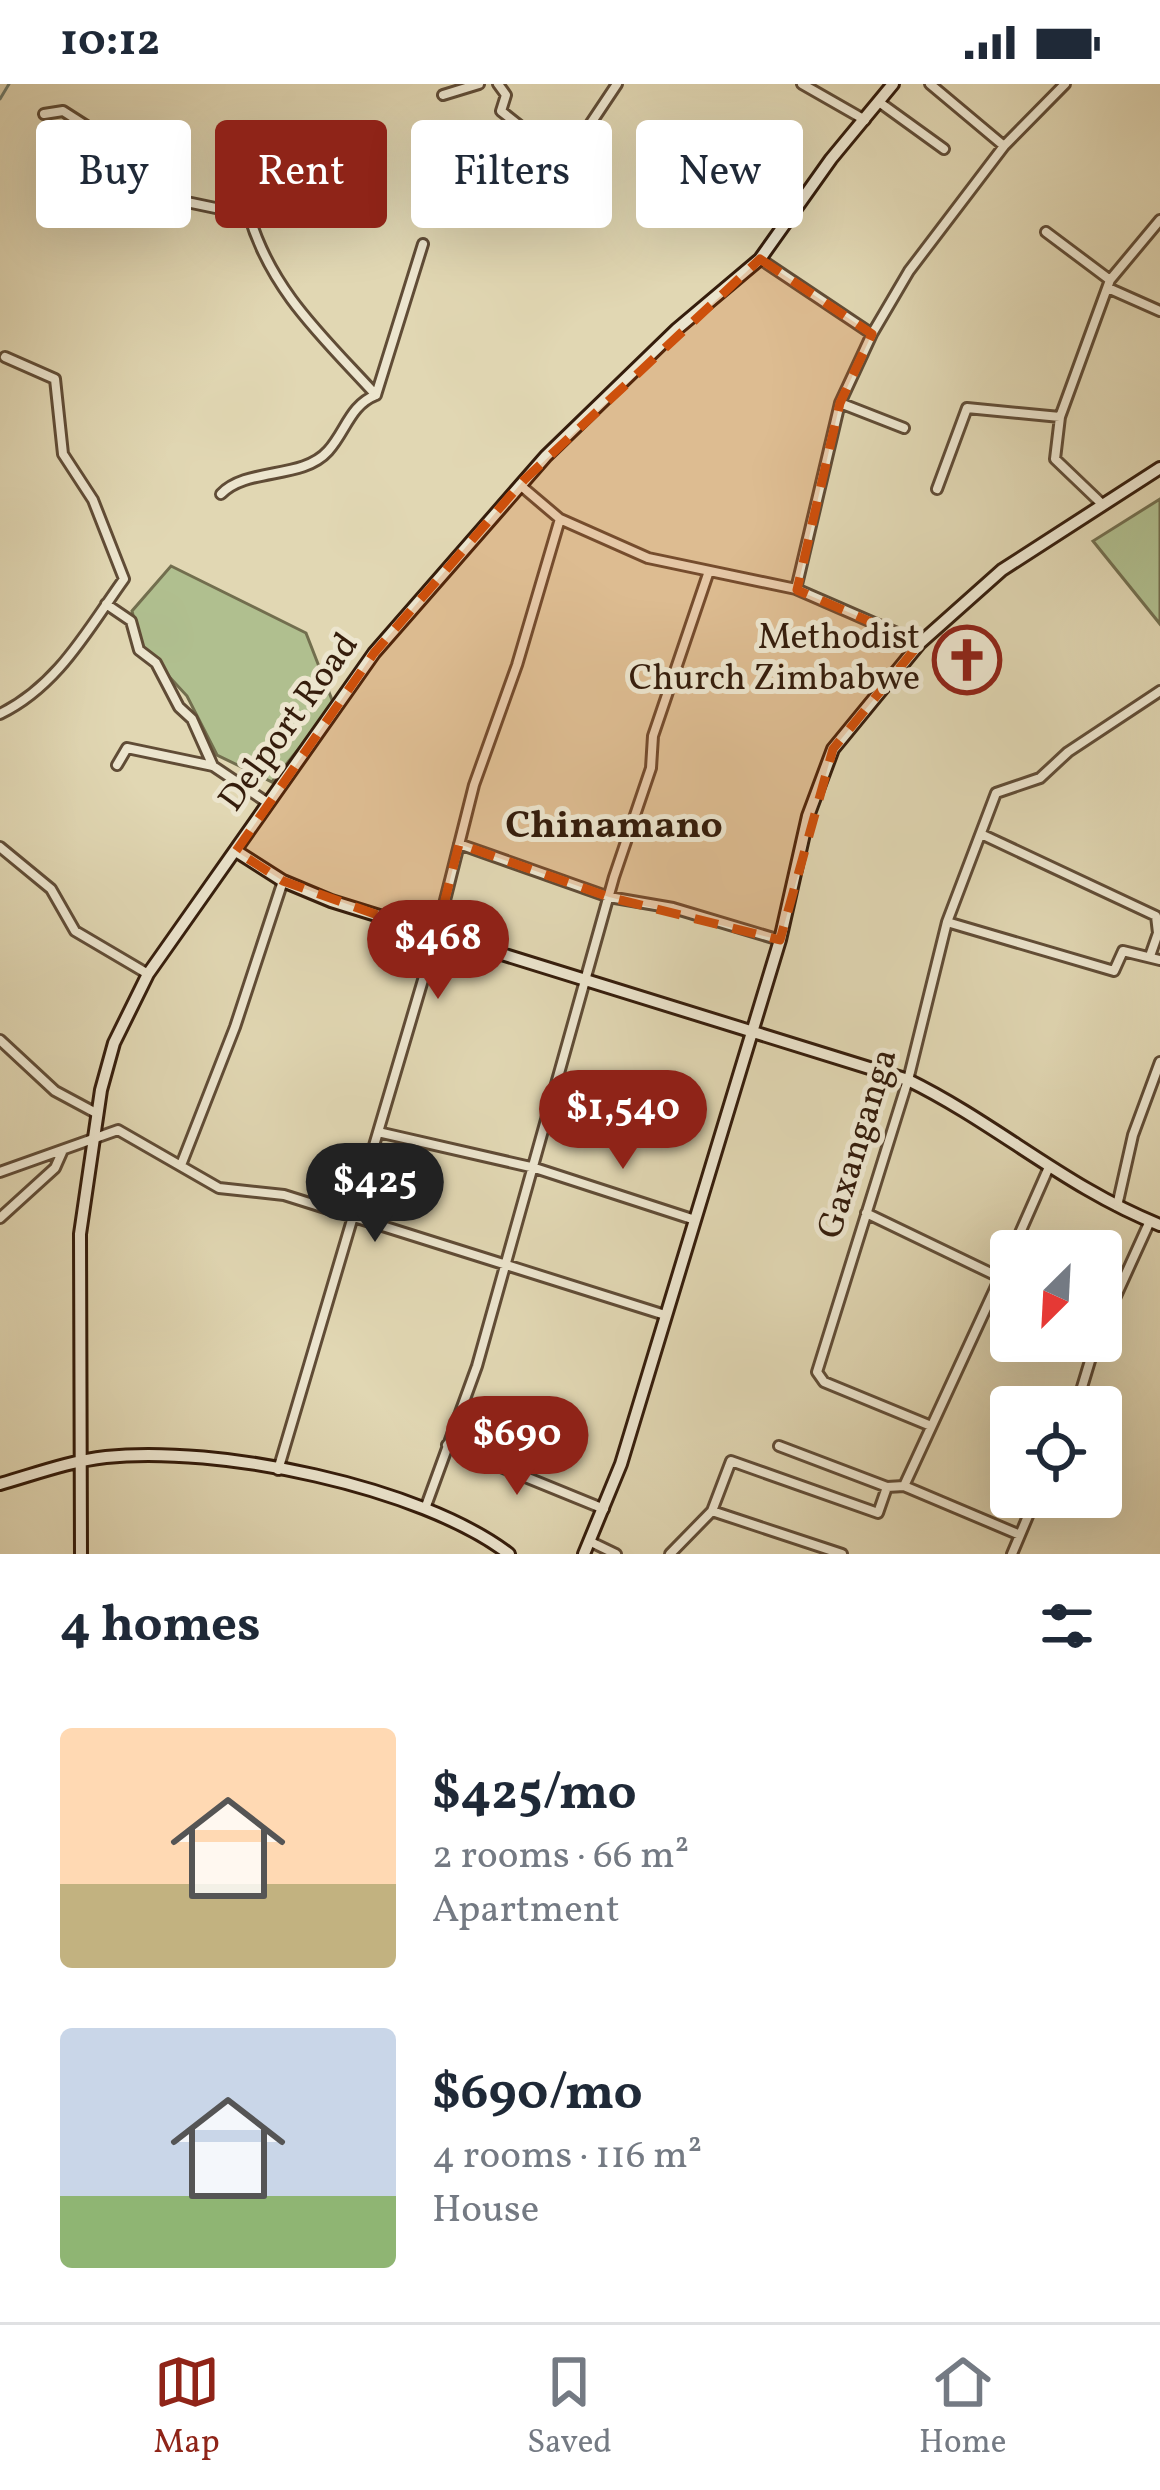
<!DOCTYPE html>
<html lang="en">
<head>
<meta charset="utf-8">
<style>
	:root { --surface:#fff; --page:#f2f2f3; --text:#1f2937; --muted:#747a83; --line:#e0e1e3; --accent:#8f2418 }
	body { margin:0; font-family:Vollkorn,serif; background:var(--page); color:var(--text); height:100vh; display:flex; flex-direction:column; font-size:45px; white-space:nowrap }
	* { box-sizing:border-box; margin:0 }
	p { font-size:39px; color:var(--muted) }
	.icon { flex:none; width:66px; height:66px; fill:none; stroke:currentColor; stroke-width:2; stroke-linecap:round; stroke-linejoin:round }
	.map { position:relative; height:1470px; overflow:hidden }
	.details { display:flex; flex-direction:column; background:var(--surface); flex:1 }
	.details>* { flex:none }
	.banner { position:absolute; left:36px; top:36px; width:1089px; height:108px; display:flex; gap:24px }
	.needle { width:78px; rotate:204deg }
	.fabs { position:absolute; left:990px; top:1146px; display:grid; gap:24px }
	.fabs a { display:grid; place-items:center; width:132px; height:132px; border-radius:12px; background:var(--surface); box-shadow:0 12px 48px #0002; font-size:60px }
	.price { position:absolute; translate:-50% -102px; padding:0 27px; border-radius:42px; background:var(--accent); color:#fff; font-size:39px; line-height:78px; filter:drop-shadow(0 3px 6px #0008) }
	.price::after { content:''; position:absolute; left:50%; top:72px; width:36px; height:27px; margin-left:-18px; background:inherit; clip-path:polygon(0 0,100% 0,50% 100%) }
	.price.selected { background:#222; color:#fff }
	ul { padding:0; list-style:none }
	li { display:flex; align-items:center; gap:36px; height:300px; padding:0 60px }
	li span { display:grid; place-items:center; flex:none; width:336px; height:240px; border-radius:12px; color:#555 }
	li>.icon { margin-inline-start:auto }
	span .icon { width:144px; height:144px; fill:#fffc; stroke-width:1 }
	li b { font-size:51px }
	h2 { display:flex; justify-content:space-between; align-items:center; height:144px; padding:0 60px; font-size:51px }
	.chip { padding:0 42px; border-radius:12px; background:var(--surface); box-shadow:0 12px 48px #0002; font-size:42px; line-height:108px }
	.chip.selected { background:var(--accent); color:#fff }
	.status { display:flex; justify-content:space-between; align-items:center; height:84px; padding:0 60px; background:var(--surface); direction:ltr }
	.status svg { height:33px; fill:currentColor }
	.tabs { display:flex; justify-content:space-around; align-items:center; height:168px; border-top:3px solid var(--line); background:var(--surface); font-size:33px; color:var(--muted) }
	.tabs a { display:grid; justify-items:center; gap:6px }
	.tabs .selected { color:var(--accent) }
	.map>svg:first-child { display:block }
</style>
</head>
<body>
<div class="status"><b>10:12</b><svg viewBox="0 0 49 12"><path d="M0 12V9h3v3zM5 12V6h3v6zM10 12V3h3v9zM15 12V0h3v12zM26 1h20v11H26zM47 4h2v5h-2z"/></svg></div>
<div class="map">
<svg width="1160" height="1470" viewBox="0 0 1160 1470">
	<rect width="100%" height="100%" fill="#e1d7b3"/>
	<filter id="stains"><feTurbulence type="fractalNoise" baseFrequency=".00167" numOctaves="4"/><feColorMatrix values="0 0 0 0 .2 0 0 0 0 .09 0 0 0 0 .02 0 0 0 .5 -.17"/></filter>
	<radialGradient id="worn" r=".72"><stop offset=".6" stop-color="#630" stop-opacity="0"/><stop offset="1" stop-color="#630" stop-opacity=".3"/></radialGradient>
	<path fill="#b0bf8f" stroke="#726e4e" stroke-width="3" d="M 1160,415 L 1160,540 L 1093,457 Z
		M 171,482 L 306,549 L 334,621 L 272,698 L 217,671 L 187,612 L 141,562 L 132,527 Z"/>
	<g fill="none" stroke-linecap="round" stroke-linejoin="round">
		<path stroke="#6e7b6b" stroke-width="3" d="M 0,15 L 9,0"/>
		<defs>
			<path id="street" d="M 498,0 L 506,11 L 501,27 L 540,58 L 571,69 L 617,0
				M 802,0 L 865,36
				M 930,0 L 1004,62
				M 443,11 L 479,0
				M 879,18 L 944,65
				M 44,30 L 63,27 L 99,50 L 127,49 L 143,59 L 182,117 L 249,131 C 271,207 324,254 376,311
				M 1046,148 L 1110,196
				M 760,175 L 872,250
				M 1108,204 L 1160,227
				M 376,311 L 423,160
				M 840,319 L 904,344
				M 520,401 L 560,435 L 648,474 L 796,505 L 920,559
				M 937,405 L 967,324 L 1060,333
				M 221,410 C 247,383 302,396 328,367 C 346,347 350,321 376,311
				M 1102,420 L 1055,375 L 1060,333 L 1110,196 L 1160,136
				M 796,505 L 840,319 L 872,250 L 909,187 L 1004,62 L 1065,0
				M 106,520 L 131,537 L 139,566 L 156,579 L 179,623 L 192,635 L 213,682
				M 0,630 C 58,602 88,545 124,495 L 93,416 L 63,370 L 55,295 L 5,273
				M 117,681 L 127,664 L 213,682 L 268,719
				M 981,750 L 1156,832 L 1158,849 L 1150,872
				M 459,760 L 609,813 L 673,824 L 780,856
				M 0,763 L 51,805 L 75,847 L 148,890
				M 947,838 L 1114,887 L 1123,867 L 1160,876
				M 0,956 L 55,1007 L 96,1029
				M 378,1048 L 535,1084 L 695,1136
				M 181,1081 L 235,943 L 283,797
				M 0,1088 L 118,1046 L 219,1104 L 284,1111 L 665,1231
				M 1117,1122 L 1133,1051 L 1160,978
				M 866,1129 L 999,1193
				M 0,1134 L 55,1084 L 63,1066
				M 1012,1167 L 1049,1083
				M 1101,1245 L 1150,1137
				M 1076,1323 L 1096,1257
				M 931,1342 L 824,1298 L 817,1288 L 908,996 L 947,838 L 996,709 L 1040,694 L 1068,668 L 1160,607
				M 447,1361 L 604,1425
				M 779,1362 L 887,1403 L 904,1402 L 1011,1170
				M 278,1386 L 436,852 L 474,701 L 517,581 L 560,435
				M 904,1402 L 1020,1451
				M 426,1422 L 477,1282 L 614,793 L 651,684 L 653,652 L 708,490
				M 712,1427 L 731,1377 L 878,1429 L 887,1403
				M 589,1457 L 616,1470
				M 670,1470 L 712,1427 L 842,1470
				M 1012,1470 L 1036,1413"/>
			<path id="secondary" d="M 236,767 L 283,797 L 331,817 L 908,996 C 996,1039 1068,1105 1160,1141
				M 0,1400 C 35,1390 70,1377 106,1373 C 217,1361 420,1402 509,1470
				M 81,1470 L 80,1150 L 101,1006 L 114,959 L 148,890 L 374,569 L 546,372 L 677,245 L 760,175 L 831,75 L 893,0
				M 584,1470 L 621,1380 L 780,856 L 808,732 L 833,665 L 920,559 L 1002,486 L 1160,384"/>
		</defs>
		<use href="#street" stroke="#604c36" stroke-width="14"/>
		<use href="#secondary" stroke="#351d0c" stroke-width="16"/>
		<use href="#street" stroke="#ece5ce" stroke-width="8"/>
		<use href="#secondary" stroke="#ece5ce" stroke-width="10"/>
	</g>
	<path fill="#cd500c" fill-opacity="0.2" stroke="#cd500c" stroke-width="9" stroke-dasharray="24 15" stroke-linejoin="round" d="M 760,175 L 872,250 L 840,319 L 797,506 L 920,559 L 833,665 L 780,856 L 609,813 L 459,760 L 436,852 L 283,797 L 236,767 L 374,569 L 524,396 Z"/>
	<defs>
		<symbol id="church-ring" viewBox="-11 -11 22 22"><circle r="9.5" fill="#ece5ce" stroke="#8f2418" stroke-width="1.5"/><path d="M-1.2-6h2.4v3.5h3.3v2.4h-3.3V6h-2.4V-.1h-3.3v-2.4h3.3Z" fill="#8f2418"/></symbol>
	</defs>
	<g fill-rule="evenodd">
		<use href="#church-ring" x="929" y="538" width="76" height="76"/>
	</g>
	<g text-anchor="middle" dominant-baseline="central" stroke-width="10" stroke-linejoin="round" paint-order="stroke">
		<g font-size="36" fill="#351d0c" stroke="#ece5ce" text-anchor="end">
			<text x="920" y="555">Methodist<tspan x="920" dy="41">Church Zimbabwe</tspan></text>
		</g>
		<g font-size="36" fill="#351d0c" stroke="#ece5ce">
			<text transform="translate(290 639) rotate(-54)">Delport Road</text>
			<text transform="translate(859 1060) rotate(-73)">Gaxanganga</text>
		</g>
		<g font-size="39" font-weight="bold" fill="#351d0c" stroke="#ece5ce">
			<text x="614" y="743">Chinamano</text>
		</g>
	</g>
	<rect width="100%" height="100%" filter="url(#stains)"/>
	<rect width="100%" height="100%" fill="url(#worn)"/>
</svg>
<div class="fabs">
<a><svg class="needle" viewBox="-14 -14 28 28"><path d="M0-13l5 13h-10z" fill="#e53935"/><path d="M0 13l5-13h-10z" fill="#747a83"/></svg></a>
<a><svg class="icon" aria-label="locate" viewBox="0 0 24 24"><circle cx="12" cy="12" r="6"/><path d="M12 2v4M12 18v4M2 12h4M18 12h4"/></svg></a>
</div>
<b class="price" style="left:438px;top:918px">$468</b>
<b class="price" style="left:623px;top:1088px">$1,540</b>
<b class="price selected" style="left:375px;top:1161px">$425</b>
<b class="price" style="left:517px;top:1414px">$690</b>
<div class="banner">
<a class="chip">Buy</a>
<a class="chip selected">Rent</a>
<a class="chip">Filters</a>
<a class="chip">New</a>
</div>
</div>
<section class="details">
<h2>4 homes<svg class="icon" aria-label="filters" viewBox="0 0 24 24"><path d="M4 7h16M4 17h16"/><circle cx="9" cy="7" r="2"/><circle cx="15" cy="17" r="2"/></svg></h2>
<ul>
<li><span style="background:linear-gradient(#ffd9b3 65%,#c2b280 0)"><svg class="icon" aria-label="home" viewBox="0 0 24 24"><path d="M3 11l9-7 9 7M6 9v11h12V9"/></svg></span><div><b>$425/mo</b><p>2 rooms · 66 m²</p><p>Apartment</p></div></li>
<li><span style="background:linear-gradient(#c9d6e8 70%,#8fb573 0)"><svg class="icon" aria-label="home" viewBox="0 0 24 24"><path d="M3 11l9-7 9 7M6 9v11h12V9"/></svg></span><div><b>$690/mo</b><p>4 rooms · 116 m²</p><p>House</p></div></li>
</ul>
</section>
<nav class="tabs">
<a class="selected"><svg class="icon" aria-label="map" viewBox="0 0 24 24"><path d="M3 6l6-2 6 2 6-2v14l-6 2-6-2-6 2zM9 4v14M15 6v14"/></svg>Map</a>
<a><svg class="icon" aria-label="saved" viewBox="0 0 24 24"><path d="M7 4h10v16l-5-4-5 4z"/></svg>Saved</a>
<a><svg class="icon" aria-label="home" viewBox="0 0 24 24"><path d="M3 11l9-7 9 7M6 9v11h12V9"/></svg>Home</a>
</nav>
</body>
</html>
